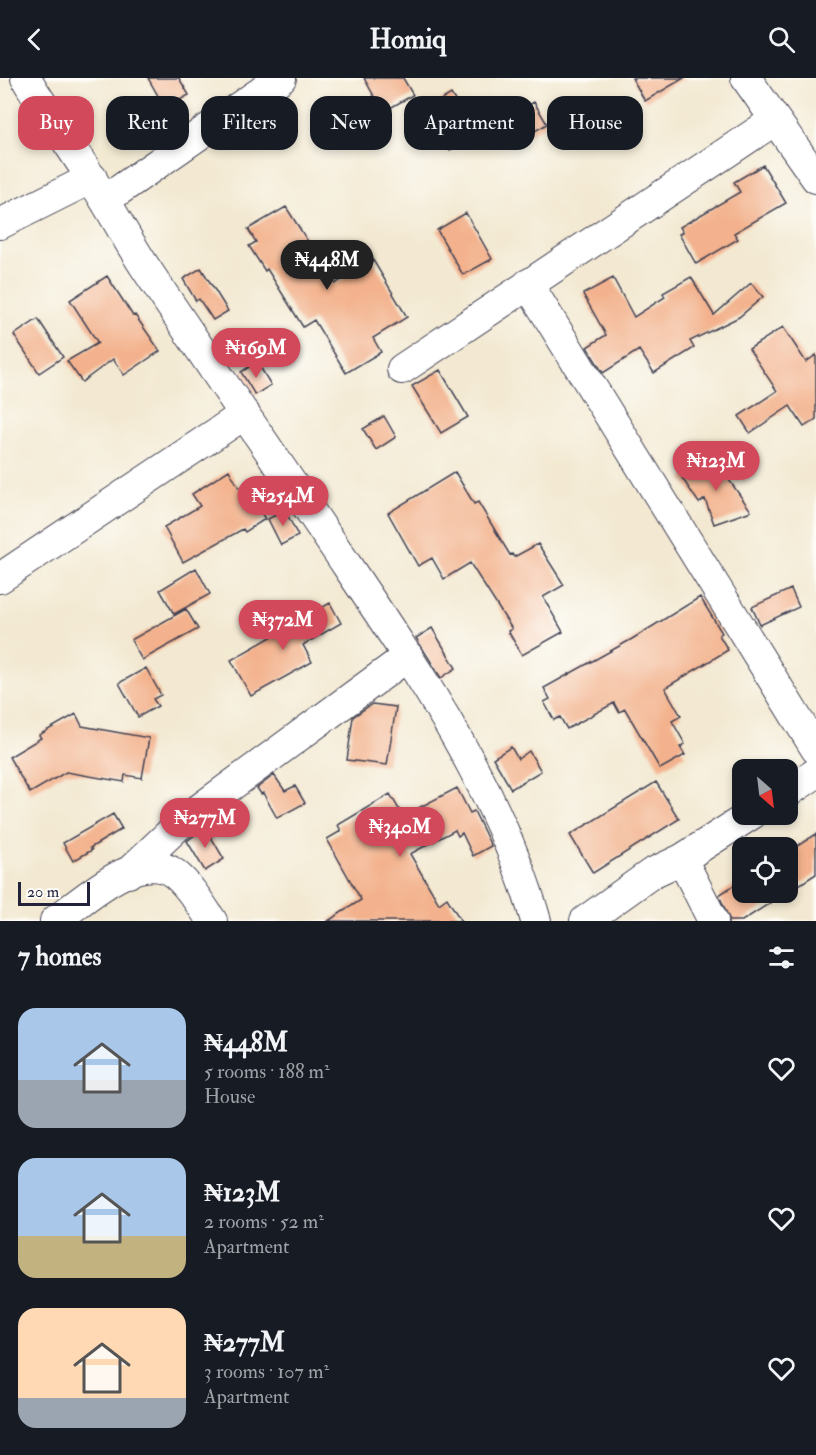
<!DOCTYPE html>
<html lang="en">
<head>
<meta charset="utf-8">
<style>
	:root { --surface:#171b24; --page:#20242c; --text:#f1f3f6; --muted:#9ea1a6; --accent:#d1495b }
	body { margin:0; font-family:"IM FELL Double Pica",serif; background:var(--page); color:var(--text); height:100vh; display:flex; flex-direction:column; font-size:22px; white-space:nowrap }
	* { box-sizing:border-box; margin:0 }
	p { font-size:20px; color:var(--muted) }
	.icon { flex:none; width:33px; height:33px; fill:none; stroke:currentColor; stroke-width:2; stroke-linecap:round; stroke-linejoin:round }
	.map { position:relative; height:843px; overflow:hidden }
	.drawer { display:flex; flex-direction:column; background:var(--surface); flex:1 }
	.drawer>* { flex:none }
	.guide { position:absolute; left:18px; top:18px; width:780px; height:54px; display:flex; gap:12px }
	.needle { width:39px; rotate:152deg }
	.buttons { position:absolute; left:732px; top:681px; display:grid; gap:12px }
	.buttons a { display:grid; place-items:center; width:66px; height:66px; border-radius:12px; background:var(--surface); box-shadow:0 3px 9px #0003; font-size:30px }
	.scale { position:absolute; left:18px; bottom:15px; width:72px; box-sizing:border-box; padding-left:6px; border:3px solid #22223b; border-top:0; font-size:16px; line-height:21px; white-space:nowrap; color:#22223b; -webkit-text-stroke:4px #fdfcf7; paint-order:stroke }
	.price { position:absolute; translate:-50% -51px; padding:0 14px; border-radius:21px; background:var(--accent); color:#fff; font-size:20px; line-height:39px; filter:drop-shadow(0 2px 3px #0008) }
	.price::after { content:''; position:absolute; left:50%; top:36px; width:18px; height:14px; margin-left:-9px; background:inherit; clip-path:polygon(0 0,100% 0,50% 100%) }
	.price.active { background:#222; color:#fff }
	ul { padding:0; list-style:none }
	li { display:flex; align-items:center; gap:18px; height:150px; padding:0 18px }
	li span { display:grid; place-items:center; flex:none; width:168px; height:120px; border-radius:18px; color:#555 }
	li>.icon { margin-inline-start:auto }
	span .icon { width:72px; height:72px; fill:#fffc; stroke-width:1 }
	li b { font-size:26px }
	h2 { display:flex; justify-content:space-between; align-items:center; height:72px; padding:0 18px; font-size:26px }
	.chip { padding:0 21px; border-radius:18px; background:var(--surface); box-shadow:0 3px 9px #0003; font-size:21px; line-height:54px }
	.chip.active { background:var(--accent); color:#fff }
	header { display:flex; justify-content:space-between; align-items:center; height:78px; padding:0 18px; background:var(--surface); font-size:27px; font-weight:700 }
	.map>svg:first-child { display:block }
</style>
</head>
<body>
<header><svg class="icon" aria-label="back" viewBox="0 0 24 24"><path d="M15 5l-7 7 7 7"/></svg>Homiq<svg class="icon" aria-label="search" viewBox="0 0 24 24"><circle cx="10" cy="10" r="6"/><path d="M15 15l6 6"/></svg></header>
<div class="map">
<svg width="816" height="843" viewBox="0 0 816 843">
	<rect width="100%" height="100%" fill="#fdfcf7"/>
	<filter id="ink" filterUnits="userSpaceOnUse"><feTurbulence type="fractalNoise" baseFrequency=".0167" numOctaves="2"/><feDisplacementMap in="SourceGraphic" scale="12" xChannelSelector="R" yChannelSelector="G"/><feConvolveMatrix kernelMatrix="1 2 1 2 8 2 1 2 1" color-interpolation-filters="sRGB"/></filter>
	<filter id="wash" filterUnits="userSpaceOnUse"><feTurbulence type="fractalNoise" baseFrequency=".008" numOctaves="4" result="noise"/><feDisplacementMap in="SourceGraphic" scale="24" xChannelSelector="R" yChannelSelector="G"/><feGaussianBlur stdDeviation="1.35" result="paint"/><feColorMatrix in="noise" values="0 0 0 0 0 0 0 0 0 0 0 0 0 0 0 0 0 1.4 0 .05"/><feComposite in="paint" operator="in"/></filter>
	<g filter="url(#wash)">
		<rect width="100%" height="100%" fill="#f3e9d2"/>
		<g id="blocks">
			<path fill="#f3b28d" d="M 148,0 L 179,0 L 189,17 L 165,30 Z
				M 364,0 L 403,0 L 413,17 L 383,34 Z
				M 632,0 L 684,0 L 645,23 Z
				M 451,16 L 476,57 L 450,72 L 426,31 Z
				M 534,24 L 547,46 L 511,67 L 498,45 Z
				M 763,87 L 786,125 L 734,155 L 738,161 L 696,186 L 679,156 L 683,154 L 680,149 L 740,114 L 734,104 Z
				M 286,129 L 335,206 L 373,182 L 407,239 L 373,260 L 381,274 L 346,295 L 314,242 L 303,249 L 267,191 L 265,193 L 249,168 L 256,164 L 248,151 Z
				M 466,135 L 492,181 L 463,197 L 437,152 Z
				M 201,190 L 228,233 L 213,242 L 199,221 L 196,223 L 183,201 Z
				M 107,198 L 133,238 L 135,237 L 160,273 L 124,297 L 113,281 L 82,304 L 67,283 L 98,265 L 70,222 Z
				M 691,199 L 714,237 L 751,205 L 763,219 L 739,239 L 690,263 L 694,270 L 654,295 L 639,272 L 603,295 L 587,269 L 606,257 L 583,216 L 613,200 L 634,239 L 665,219 L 663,215 Z
				M 38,241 L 63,279 L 39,295 L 14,257 Z
				M 783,249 L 806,284 L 816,277 L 816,341 L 804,349 L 790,328 L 750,355 L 739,338 L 777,313 L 749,271 Z
				M 257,284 L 271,307 L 255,317 L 241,294 Z
				M 440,292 L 468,339 L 441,355 L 412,308 Z
				M 384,338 L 396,359 L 376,372 L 363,351 Z
				M 713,379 L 751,433 L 714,446 L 705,421 L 699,425 L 682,400 Z
				M 229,392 L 239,410 L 244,407 L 265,441 L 245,454 L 243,451 L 183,484 L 164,449 L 200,428 L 192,416 Z
				M 455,394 L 474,426 L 478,424 L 510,477 L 512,476 L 514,479 L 538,466 L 564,507 L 543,519 L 563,554 L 522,577 L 508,553 L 512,551 L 470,485 L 444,501 L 432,480 L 418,488 L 388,435 Z
				M 285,432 L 298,458 L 281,467 L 268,441 Z
				M 196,490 L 210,516 L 174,536 L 160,512 Z
				M 791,511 L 799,529 L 760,547 L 752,529 Z
				M 700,519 L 722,555 L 719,557 L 728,572 L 665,610 L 681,638 L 672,643 L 685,666 L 680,669 L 685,677 L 660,691 L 625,631 L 619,634 L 614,625 L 567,651 L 560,639 L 554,642 L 544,624 L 550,621 L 544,610 L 632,561 Z
				M 330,525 L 341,545 L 303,567 L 312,584 L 251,618 L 231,582 Z
				M 186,531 L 198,551 L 142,582 L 131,562 Z
				M 432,550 L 456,590 L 441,600 L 416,560 Z
				M 146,590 L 161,617 L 153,621 L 158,628 L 138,639 L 119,605 Z
				M 372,626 L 396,629 L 387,687 L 347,682 L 353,639 Z
				M 76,636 L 82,648 L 149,660 L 142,700 L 125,697 L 124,704 L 66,694 L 30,715 L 9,679 L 41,660 L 39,657 Z
				M 511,669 L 518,681 L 529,673 L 541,693 L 511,711 L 493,680 Z
				M 274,697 L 285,713 L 295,708 L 305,725 L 277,740 L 263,715 L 261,716 L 257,710 Z
				M 656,704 L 679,741 L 593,795 L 570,757 Z
				M 457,710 L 470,735 L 474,733 L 491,768 L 473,778 L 462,755 L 458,758 L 455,752 L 410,776 L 439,826 L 447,820 L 461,843 L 328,843 L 361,822 L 327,761 L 341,753 L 338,747 L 390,716 L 403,738 Z
				M 113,736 L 122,751 L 90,770 L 92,772 L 73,783 L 63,765 Z
				M 205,749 L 224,781 L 205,793 L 187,763 Z
				M 816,756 L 816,796 L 788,814 L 788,774 Z
				M 742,802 L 742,814 L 787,814 L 742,843 L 730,843 L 719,817 Z"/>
		</g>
	</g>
	<g filter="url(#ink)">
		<use href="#blocks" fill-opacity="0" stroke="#414052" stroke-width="1.5"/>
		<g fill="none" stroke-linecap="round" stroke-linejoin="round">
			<defs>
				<path id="minor" d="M 26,0 C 46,35 70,66 91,100 C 110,129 126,160 145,189 C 212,290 281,389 348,489 C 423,600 499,713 536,843
					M 746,0 L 816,100
					M 105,122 L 281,0
					M 0,146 L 92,100
					M 528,206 L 816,671
					M 402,291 L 775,42
					M 0,500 L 245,336
					M 788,714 L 816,695
					M 682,781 L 713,843
					M 128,795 L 183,743 L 408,578
					M 55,843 C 83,823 140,768 175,796 C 190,808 201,827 212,843
					M 585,843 L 652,795 L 682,781 L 752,736"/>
			</defs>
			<use href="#minor" stroke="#414052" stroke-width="32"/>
			<use href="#minor" stroke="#fff" stroke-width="30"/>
		</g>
	</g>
</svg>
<div class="buttons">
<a><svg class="needle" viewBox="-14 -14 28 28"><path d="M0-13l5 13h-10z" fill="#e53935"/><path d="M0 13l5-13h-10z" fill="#9ea1a6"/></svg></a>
<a><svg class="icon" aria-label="locate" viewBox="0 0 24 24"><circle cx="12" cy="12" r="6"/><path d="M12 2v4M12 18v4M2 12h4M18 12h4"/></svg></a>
</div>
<div class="scale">20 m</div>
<b class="price active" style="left:327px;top:213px">₦448M</b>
<b class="price" style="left:256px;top:301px">₦169M</b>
<b class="price" style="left:716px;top:414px">₦123M</b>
<b class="price" style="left:283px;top:449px">₦254M</b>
<b class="price" style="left:283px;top:573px">₦372M</b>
<b class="price" style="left:205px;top:771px">₦277M</b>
<b class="price" style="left:400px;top:780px">₦340M</b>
<div class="guide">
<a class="chip active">Buy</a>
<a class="chip">Rent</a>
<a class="chip">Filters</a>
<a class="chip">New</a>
<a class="chip">Apartment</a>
<a class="chip">House</a>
</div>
</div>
<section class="drawer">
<h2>7 homes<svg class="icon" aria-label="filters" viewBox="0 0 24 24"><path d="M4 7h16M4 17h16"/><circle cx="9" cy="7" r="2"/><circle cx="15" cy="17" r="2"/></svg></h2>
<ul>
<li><span style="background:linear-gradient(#a9c7e8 60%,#9aa5b1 0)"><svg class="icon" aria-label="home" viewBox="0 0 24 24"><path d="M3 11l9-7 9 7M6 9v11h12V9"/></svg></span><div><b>₦448M</b><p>5 rooms · 188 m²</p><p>House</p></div><svg class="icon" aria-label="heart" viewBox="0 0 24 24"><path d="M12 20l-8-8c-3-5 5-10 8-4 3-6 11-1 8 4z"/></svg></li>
<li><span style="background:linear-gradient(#a9c7e8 65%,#c2b280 0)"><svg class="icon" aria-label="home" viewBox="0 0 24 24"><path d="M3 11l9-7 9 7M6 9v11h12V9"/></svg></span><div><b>₦123M</b><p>2 rooms · 52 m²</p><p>Apartment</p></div><svg class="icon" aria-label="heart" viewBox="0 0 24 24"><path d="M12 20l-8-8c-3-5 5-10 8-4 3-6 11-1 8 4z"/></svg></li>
<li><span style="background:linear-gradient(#ffd9b3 75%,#9aa5b1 0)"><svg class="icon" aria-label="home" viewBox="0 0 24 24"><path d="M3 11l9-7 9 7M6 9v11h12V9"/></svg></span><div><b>₦277M</b><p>3 rooms · 107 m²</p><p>Apartment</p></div><svg class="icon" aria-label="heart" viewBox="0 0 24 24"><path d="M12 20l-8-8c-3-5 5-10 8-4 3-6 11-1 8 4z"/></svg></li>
</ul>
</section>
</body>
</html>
